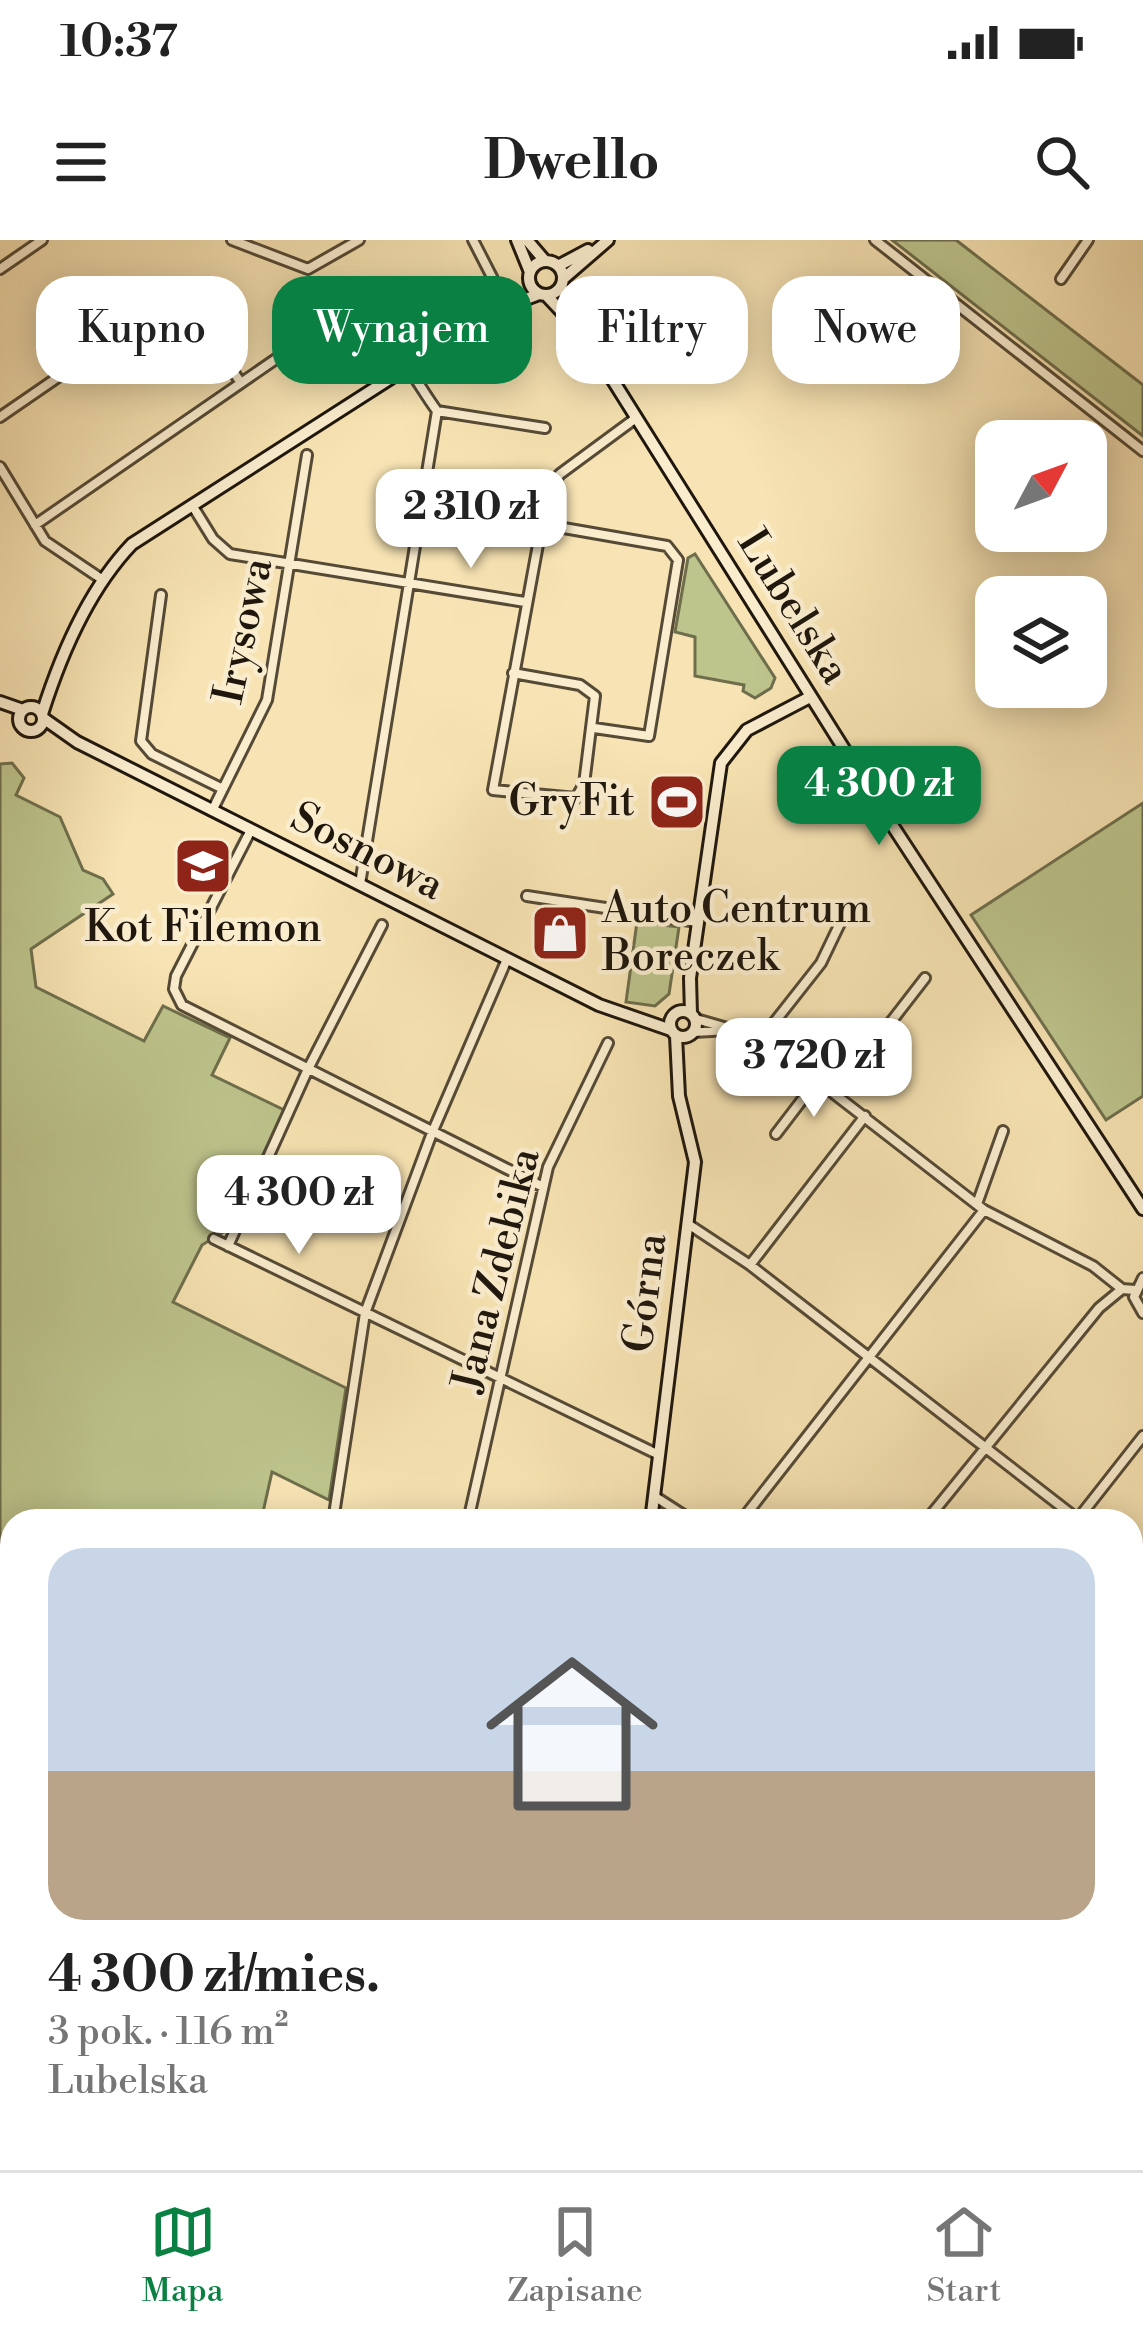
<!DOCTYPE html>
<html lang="pl">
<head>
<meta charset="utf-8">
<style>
	:root { --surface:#fff; --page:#f6f6f6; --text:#222; --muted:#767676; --line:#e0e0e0; --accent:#0b8043 }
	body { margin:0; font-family:"Libre Bodoni",serif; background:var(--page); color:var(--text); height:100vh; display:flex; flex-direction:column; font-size:45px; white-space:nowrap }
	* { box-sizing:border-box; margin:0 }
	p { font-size:39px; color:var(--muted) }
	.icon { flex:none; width:66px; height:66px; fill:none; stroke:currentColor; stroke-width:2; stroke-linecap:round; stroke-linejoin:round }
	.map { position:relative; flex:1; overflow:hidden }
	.drawer { position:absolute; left:0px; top:1269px; width:1143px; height:663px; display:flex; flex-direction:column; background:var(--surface); border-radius:36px 36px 0 0; box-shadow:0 6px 30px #0003 }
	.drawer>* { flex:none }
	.hud { position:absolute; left:36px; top:36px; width:1071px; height:108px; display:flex; gap:24px }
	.needle { width:78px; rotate:49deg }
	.buttons { position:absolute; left:975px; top:180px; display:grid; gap:24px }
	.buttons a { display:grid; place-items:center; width:132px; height:132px; border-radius:24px; background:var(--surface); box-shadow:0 6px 30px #0003; font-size:60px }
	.price { position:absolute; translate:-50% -102px; padding:0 27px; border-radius:24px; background:#fff; color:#222; font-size:39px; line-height:78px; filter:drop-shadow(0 3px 6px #0008) }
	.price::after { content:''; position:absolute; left:50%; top:72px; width:36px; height:27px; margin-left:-18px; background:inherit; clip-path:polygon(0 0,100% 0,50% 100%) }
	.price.active { background:var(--accent); color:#fff }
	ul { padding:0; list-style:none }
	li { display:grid; align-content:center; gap:24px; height:636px; padding:0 48px }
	li span { display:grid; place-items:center; height:372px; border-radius:36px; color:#555 }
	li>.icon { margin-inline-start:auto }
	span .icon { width:216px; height:216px; fill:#fffc; stroke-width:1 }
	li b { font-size:51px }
	.pill { padding:0 42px; border-radius:36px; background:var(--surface); box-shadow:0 6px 30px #0003; font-size:42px; line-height:108px }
	.pill.active { background:var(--accent); color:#fff }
	.status { display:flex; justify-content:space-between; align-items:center; height:84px; padding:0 60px; background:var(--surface); direction:ltr }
	.status svg { height:33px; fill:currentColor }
	header { display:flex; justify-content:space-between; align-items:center; height:156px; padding:0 48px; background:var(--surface); font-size:54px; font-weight:700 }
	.dock { display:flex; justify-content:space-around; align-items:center; height:168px; border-top:3px solid var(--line); background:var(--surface); font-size:33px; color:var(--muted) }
	.dock a { display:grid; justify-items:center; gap:6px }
	.dock .active { color:var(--accent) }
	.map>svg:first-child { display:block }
</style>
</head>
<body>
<div class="status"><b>10:37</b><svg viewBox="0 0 49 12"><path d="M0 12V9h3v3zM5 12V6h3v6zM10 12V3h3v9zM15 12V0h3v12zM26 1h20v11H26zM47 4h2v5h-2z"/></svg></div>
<header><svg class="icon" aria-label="menu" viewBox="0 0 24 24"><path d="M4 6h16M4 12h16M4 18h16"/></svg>Dwello<svg class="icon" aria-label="search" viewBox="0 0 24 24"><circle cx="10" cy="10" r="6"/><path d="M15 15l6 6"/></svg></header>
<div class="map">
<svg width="1143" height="1930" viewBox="0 0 1143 1930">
	<rect width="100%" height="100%" fill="#f7e3b3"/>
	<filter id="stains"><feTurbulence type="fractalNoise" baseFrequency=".00167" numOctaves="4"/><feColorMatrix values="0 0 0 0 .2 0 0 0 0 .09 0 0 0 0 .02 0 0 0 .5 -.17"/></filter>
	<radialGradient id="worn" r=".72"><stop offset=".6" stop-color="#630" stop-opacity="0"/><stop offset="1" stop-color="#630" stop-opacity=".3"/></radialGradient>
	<path fill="#bdc48c" stroke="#6e6e4c" stroke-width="3" d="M 892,0 L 956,0 L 1143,145 L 1143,196 Z
		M 695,314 L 775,438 L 771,448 L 755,458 L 743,451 L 744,445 L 695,436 L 695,397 L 675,392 L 688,318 Z
		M 12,523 L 24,538 L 16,555 L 60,577 L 83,630 L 103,639 L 113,654 L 31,709 L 36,747 L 144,801 L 163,766 L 230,798 L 212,835 L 284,870 L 228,989 L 202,1005 L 173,1062 L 346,1148 L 329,1260 L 272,1232 L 261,1281 L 12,1281 L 12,1920 L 642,1920 L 643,1930 L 0,1930 L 0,524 Z
		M 1143,563 L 1143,856 L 1106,880 L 971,675 Z
		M 637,682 L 679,687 L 669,754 L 655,766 L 626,762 Z"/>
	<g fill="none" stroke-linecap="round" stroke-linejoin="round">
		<defs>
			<path id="street" d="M 232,0 L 308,29 L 359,0
				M 473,0 L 493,39
				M 875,0 L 1143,211
				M 0,29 L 42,0
				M 1061,39 L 1088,0
				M 437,171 L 545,188
				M 0,177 L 173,58 L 187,64 L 241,143
				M 0,227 L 45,301 L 103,340
				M 192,265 L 213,299 L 230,314 L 525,362
				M 35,285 L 331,81 C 382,69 411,136 437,171 L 360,644
				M 542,292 L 558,287 L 667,306 L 678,320 L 649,496 L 594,488
				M 161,355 L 141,501 L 152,514 L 223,549
				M 513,433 L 580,445 L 595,456 L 584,544 L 576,558 L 493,550 L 548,250 L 560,234 L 636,178
				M 212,571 L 267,460 L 307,215
				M 251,590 L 176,736 L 174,749 L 182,765 L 543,947
				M 527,656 L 697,682
				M 696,779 L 762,798 L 984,970 L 1093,1026 L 1122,1049 L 1135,1050
				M 694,792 L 729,790
				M 762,798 L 821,723 L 844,675
				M 836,853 L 925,738
				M 776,894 L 818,839
				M 977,964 L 1003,891
				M 688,984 L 750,1025 L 1080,1281
				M 214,999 L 659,1215
				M 228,1006 L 308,829 L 382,685
				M 750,1025 L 865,876
				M 1143,1038 L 1134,1057 L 1143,1073
				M 654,1256 L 693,1281
				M 1077,1280 L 1143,1196
				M 333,1281 L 365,1073 L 432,893 L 507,719
				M 468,1281 L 548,927 L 608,803
				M 741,1281 L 984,970
				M 926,1281 L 1099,1068 L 1122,1049
				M 1131,1322 L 1143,1331
				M 1131,1377 L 1143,1362
				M 1131,1574 L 1143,1559
				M 1131,1621 L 1143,1630
				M 1131,1762 L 1143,1747
				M 1131,1901 L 1143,1885
				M 910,1920 L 918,1930
				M 992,1920 L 1001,1930 L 1009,1920
				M 1115,1923 L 1124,1930
				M 813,1930 L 813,1920
				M 1109,1930 L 1116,1920"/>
			<path id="secondary" d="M 517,0 L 530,32
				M 527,0 L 545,21
				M529 38a17 17 0 1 1 34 0a17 17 0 1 1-34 0Z
				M 558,26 L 588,10
				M 563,39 L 608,0
				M 561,47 L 587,99 L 881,568 L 1143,969
				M 547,56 L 577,88
				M 0,462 L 23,470
				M19 479a12 12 0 1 1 24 0a12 12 0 1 1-24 0Z
				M 42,474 C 61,414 88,350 132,304 L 497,70 L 539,54
				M 43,478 L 77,502 L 599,765 L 671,790
				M670 784a13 13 0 1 1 26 0a13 13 0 1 1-26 0Z
				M 691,774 L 690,738 L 721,523 L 747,490 L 810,457
				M 651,1281 L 695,922 L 679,856 L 676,796
				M 648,1920 L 648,1930"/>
		</defs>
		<use href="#street" stroke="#554a36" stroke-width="14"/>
		<use href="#secondary" stroke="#1f170d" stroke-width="16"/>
		<use href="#street" stroke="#faedce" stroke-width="8"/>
		<use href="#secondary" stroke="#faedce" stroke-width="10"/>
	</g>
	<defs>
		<symbol id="stadium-square" viewBox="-11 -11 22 22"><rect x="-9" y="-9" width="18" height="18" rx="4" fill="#8f2418" stroke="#faedce"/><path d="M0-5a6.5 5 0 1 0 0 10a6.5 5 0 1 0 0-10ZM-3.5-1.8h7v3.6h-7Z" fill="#fff"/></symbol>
		<symbol id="school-square" viewBox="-11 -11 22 22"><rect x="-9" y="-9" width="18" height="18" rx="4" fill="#8f2418" stroke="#faedce"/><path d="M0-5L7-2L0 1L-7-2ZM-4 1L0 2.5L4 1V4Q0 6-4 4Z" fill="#fff"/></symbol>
		<symbol id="shop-square" viewBox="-11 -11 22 22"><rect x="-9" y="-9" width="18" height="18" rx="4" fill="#8f2418" stroke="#faedce"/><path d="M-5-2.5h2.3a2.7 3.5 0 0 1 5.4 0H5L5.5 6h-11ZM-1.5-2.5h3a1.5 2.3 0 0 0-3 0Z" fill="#fff"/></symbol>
	</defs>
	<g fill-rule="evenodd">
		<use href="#stadium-square" x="644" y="529" width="66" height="66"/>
		<use href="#school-square" x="170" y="593" width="66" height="66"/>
		<use href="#shop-square" x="527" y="660" width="66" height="66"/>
	</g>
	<g text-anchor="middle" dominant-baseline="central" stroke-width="9" stroke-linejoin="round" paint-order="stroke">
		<g font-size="42" fill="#1f170d" stroke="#faedce">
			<text transform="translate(793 367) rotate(58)">Lubelska</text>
			<text transform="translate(244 391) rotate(-78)">Irysowa</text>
			<text transform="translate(367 612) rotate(27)">Sosnowa</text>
			<text transform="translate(497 1030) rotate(-76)">Jana Zdebika</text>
			<text transform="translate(646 1053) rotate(-83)">Górna</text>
		</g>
		<g font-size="42" fill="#1f170d" stroke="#faedce" text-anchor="end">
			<text x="635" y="562">GryFit</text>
			<text x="602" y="669" text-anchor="start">Auto Centrum<tspan x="602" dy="48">Boreczek</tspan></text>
			<text x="203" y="688" text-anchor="middle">Kot Filemon</text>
		</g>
	</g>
	<rect width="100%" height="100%" filter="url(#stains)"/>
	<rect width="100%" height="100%" fill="url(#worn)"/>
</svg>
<div class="buttons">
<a><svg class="needle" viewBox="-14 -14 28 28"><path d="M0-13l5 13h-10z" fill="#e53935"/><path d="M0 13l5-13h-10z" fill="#767676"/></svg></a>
<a><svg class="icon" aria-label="layers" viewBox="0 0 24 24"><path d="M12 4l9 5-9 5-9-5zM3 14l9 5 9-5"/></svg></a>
</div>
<b class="price" style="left:471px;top:331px">2 310 zł</b>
<b class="price active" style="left:879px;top:608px">4 300 zł</b>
<b class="price" style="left:814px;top:880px">3 720 zł</b>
<b class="price" style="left:299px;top:1017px">4 300 zł</b>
<div class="hud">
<a class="pill">Kupno</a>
<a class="pill active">Wynajem</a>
<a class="pill">Filtry</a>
<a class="pill">Nowe</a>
</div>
<section class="drawer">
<ul>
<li><span style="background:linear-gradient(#c9d6e8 60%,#b9a48a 0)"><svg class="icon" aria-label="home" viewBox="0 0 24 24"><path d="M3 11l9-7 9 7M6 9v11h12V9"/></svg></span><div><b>4 300 zł/mies.</b><p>3 pok. · 116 m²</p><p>Lubelska</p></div></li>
</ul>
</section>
</div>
<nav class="dock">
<a class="active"><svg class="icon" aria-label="map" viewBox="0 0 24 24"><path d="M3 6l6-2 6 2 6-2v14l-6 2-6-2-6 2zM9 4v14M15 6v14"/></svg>Mapa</a>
<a><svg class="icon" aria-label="saved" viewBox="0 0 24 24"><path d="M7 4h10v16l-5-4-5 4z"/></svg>Zapisane</a>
<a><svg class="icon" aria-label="home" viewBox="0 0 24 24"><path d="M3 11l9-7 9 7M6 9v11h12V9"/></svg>Start</a>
</nav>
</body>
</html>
